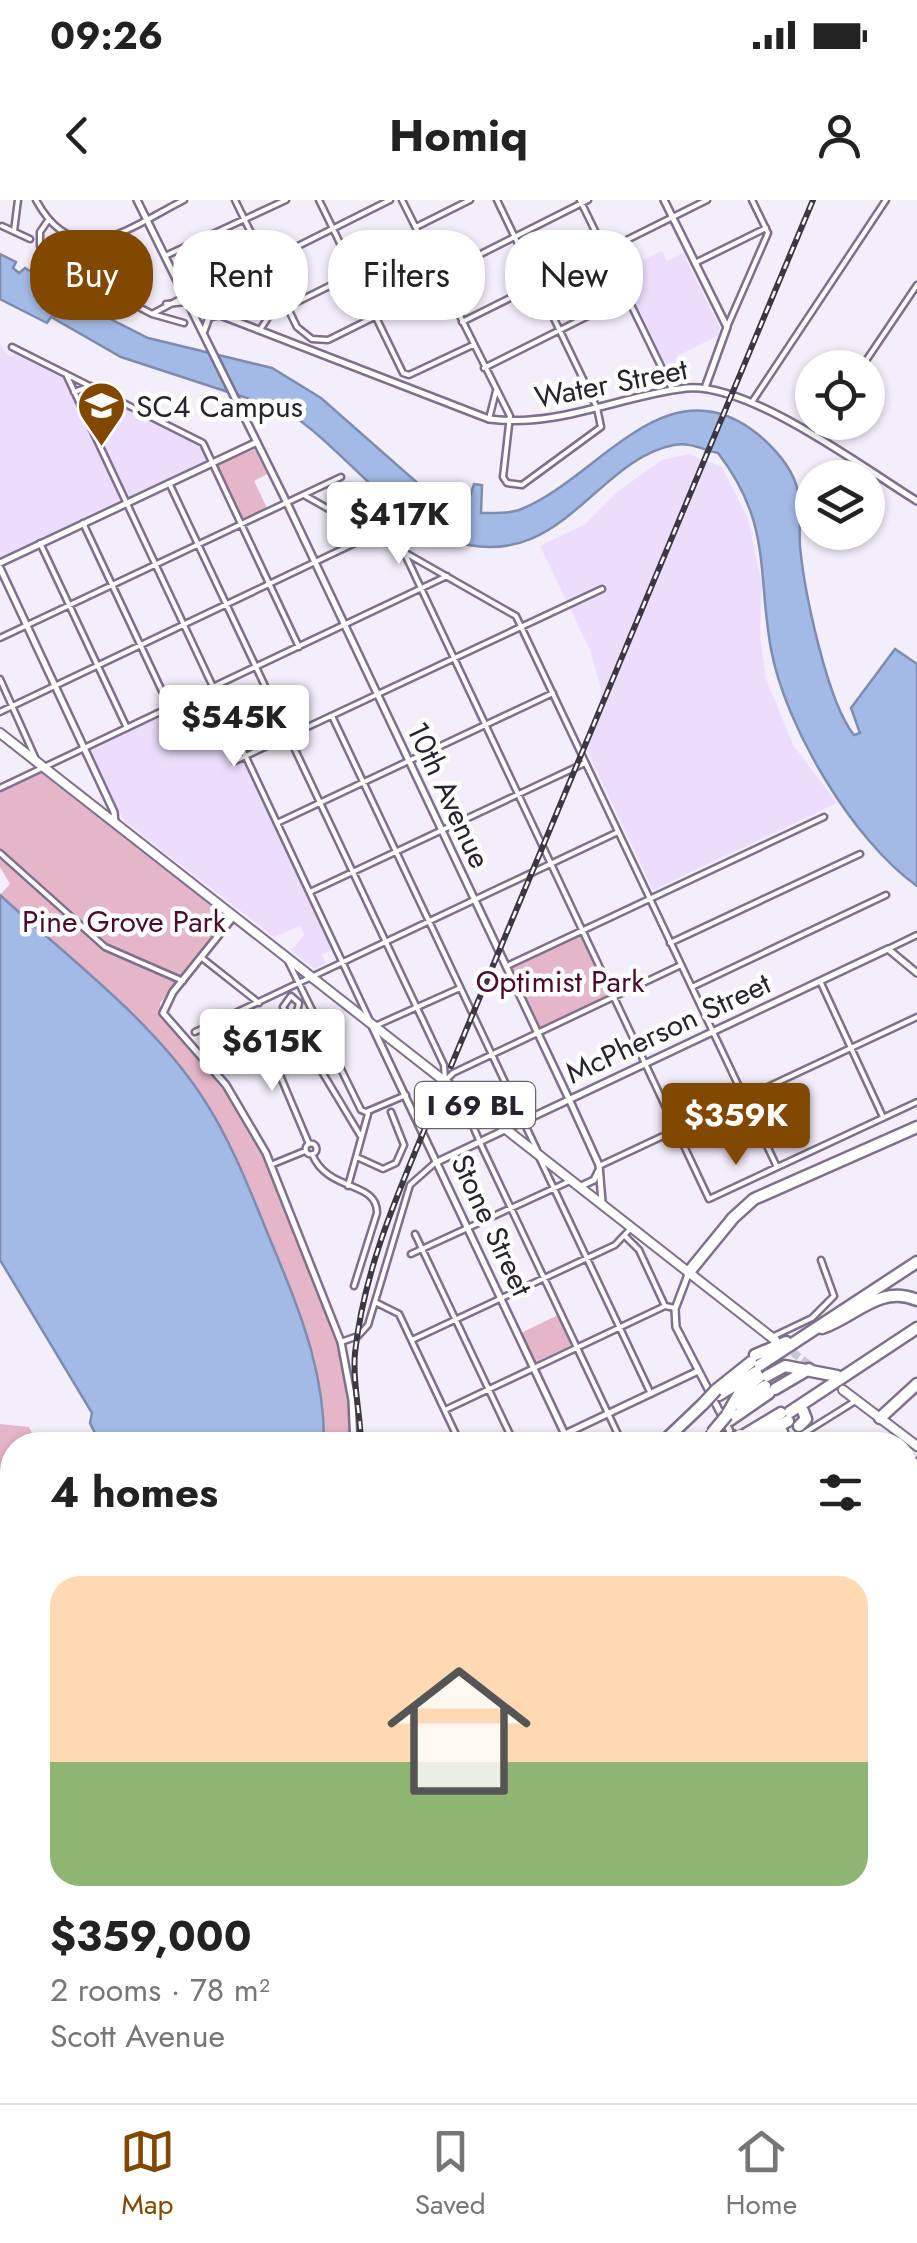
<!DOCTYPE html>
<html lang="en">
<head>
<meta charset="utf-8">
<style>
	:root { --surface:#fff; --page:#f6f6f6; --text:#222; --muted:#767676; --line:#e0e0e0; --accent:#834800 }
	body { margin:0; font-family:Jost,sans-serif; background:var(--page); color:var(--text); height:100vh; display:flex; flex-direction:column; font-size:38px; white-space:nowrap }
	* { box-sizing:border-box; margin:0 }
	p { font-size:32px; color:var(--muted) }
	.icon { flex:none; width:55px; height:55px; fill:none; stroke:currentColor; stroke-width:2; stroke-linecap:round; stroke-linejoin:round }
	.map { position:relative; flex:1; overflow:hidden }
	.panel { position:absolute; left:0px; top:1232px; width:918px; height:672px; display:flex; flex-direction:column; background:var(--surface); border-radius:40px 40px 0 0; box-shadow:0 2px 8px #0004 }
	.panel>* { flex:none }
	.hud { position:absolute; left:30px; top:30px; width:858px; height:90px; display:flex; gap:20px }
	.buttons { position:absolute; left:795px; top:150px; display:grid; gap:20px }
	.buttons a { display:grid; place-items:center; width:90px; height:90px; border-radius:50%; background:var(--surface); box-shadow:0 2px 8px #0004; font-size:50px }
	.price { position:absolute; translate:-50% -85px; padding:0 22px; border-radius:10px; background:#fff; color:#222; font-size:32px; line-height:65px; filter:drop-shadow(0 2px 5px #0008) }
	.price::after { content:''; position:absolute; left:50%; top:60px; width:30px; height:22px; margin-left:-15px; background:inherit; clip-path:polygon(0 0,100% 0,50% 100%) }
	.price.selected { background:var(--accent); color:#fff }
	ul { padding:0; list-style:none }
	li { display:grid; align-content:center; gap:20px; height:530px; padding:0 50px }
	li+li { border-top:2px solid var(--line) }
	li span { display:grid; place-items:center; height:310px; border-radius:30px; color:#555 }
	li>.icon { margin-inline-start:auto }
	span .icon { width:180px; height:180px; fill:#fffc; stroke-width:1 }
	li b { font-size:42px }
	h2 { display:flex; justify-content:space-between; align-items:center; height:120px; padding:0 50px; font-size:42px }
	.tag { padding:0 35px; border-radius:40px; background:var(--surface); box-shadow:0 2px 8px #0004; font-size:35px; line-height:90px }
	.tag.selected { background:var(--accent); color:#fff }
	.status { display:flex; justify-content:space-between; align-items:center; height:70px; padding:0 50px; background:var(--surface); direction:ltr }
	.status svg { height:28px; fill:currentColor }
	header { display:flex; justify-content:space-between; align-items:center; height:130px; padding:0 50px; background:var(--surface); font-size:45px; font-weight:700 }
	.tab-bar { display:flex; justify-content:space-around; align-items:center; height:140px; border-top:2px solid var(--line); background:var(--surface); font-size:28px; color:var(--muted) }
	.tab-bar a { display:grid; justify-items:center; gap:5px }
	.tab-bar .selected { color:var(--accent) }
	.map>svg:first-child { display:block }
</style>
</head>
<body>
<div class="status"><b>09:26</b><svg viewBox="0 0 49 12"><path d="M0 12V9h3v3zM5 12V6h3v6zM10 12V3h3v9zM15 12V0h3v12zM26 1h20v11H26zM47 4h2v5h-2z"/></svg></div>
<header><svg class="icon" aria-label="back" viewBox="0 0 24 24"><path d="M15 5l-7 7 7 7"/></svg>Homiq<svg class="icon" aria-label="person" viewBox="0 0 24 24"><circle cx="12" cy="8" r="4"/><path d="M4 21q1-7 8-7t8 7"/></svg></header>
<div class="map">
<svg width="917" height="1903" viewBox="0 0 917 1903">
	<rect width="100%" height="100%" fill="#f4eefb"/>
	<path fill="#ecddfc" d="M 662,51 L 667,61 L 683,53 L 720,128 L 717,136 L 677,156 L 681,165 L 669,171 L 620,71 Z
		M 0,144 L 8,155 L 19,154 L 195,240 L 208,259 L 0,358 Z
		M 689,254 L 722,267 L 748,319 L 762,386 L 760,435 L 766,479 L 793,545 L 837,603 L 653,690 L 587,550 L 598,521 L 601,489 L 590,450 L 540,346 L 585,324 L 617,292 L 662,260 Z
		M 211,493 L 332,750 L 322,755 L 326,763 L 314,769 L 291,750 L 304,735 L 300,726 L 274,737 L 124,621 L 90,550 Z
		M 917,1264 L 917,1353 L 905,1360 L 905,1272 Z
		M 917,1559 L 917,1758 L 914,1760 L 905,1746 L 905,1567 Z"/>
	<path fill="#e5b6c9" d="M 255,249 L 267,274 L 254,281 L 267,308 L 242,319 L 217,265 Z
		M 39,571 L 227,718 L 160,803 L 160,813 L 226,892 L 262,953 L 337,1143 L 349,1201 L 351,1245 L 324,1245 C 325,1179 304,1121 279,1061 C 255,1004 235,946 201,895 C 150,818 67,757 0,695 L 10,684 L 0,667 L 0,589 Z
		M 580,734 L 609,795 L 539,828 L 510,767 Z
		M 558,1115 L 572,1145 L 535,1162 L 521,1133 Z
		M 0,1224 L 29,1227 L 38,1245 L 12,1245 L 12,1545 L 0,1514 L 0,1340 L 5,1338 L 0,1335 Z
		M 483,1892 L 490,1903 L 352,1902 L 366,1893 Z"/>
	<path fill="#a3bae6" stroke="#7e8caf" stroke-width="2.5" d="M 0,54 L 16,62 L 13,68 L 19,73 L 25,68 L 35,74 L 38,82 L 148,138 L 272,168 L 321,198 L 439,302 L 465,311 L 474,284 L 482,285 L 481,313 C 494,313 507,314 519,310 C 598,280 667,158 760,236 C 776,250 794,270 798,292 C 801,310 799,328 800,346 C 804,390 827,502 854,535 L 860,533 L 851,508 L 895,449 L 917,464 L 917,686 C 853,641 785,526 771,449 C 757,372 772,323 718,253 C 703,250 691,242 674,245 C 594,260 559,379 446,339 C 395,321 338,243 286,211 L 121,157 L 51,117 L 47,123 L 0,99 Z
		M 0,695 C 67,757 150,818 201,895 C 235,946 255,1004 279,1061 C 304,1121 325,1179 324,1245 L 101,1245 L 90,1223 L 92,1213 L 0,1060 Z
		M 12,1824 L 12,1892 L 344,1892 L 353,1903 L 0,1903 L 0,1833 Z"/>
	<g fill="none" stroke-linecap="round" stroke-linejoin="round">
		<path stroke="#cbc5d2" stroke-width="8" stroke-dasharray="8 4" stroke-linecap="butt" d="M 783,1145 L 816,1170"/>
		<defs>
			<path id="minor" d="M 36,0 C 76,74 130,27 184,0
				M 235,0 L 297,127 L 312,139 L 328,140 L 443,83
				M 319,0 L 403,173 L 409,175 L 473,145
				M 402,0 L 510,216 L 503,277 L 507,283 L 522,285 L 601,227 L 597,208 L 497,0
				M 580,0 L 672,189
				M 49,19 L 40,32 L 40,46 L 80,76 L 152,114 L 184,97
				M 2,26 L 30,39
				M 416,27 L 470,0
				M 14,31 L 18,0
				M 165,56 L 286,0
				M 695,63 L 766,28
				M 441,74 L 588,0
				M 204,93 L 390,0
				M 166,104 L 186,102
				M 152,114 L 184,123
				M 462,122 L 707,0
				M 727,127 L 768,33 L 752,0
				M 260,130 L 269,116 L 420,41
				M 12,147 L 203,243 L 299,447
				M 484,168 L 626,97
				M 861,168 L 917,85
				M 66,174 L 370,821
				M 74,192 L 91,186
				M 752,202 L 886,0
				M 489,219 L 496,191
				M 816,235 L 824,222
				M 169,283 L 444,865 L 445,881
				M 304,295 L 516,416 L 777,967
				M 83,323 L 170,508
				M 40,343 L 127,528
				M 403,350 L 709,999 L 917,902
				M 0,438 L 341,277
				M 0,479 L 35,557
				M 0,512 L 374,334
				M 332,516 L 537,950
				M 235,561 L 602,389
				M 0,588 L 447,376
				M 277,623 L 553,493
				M 0,653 L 105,747 L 183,781
				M 310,692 L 585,563
				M 670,743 L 860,654
				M 888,749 L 917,735
				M 202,758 L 259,803
				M 288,761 L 361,910 L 366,912 L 406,895
				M 507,766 L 824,617
				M 820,781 L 883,917
				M 692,787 L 886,695
				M 294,824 L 299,803 L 291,796 L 283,807 L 360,935
				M 375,826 L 460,788
				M 195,832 L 618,632
				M 248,835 L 237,836 L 230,826 L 244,822 L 248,835 L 274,861 L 309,944
				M 445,881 L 453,873 L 681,765
				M 466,898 L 464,905 L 482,947 L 623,1245
				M305.5 949a5.5 5.5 0 1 1 11 0a5.5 5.5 0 1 1-11 0Z
				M 312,954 C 328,993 377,980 377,1013 L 354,1086
				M 359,958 L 383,969 L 396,963 L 404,945 L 391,912
				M 540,959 L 651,1194
				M 273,964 L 305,951
				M 599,966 L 917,817
				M 348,986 L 368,914
				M 415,1034 L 515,1245
				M 626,1037 L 639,1050 L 665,1106
				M 411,1054 L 570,981
				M 377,1103 L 399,1114 L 461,1245
				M 772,1137 L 812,1118 L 834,1096 L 821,1060
				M 412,1140 L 615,1045 L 632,1027
				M 341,1142 L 358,1136 L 368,1125 L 410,985 L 436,962
				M 445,1210 L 665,1106 L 675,1108
				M 542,1245 L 565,1234
				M 785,1245 L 857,1200
				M 905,1269 L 917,1261
				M 905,1366 L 917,1358
				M 0,1397 L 12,1392
				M 905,1463 L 917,1456
				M 0,1507 L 12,1540
				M 0,1548 L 12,1543
				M 0,1709 L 12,1740
				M 905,1794 L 917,1813
				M 905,1796 L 917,1788
				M 488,1892 L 494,1903
				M 543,1892 L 550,1903
				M 599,1892 L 606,1903
				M 653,1892 L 660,1903
				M 784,1892 L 801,1902 L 826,1892
				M 850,1892 L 857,1903
				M 731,1903 L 748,1892
				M 908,1903 L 917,1902"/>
			<path id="tertiary" d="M 137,0 L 287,303 L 569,899 L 599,965 L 602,1002
				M 664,0 L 727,127 L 705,188
				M 189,103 L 489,219 C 558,228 619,196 686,188 C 749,182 862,267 917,301
				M 204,131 L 209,117 L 218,115
				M 0,363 L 257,242
				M 0,368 L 114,612 L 115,623
				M 234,716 L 173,792 L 163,813 L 226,885 L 266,953 L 341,1142 L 352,1200 L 354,1245
				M 372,826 L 570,1245
				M 437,962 L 888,749 L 917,773
				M 579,987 L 594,980 L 599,970
				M 689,1072 L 675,1109 L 676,1127 L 737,1245
				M 565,1234 L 696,1172
				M 0,1347 L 12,1365
				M 0,1473 L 12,1468
				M 905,1516 L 917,1534
				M 905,1561 L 917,1553
				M 712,1892 L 719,1903"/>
			<path id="primary" d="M 0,533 L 775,1140
				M 843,1190 L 917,1246"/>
			<path id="motorway" d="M 689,1072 L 733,1018 L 754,999 L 917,927
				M 822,1128 C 855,1117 880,1084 917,1100
				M 755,1155 L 786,1142
				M 760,1165 L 917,1062
				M 767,1176 L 785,1166 L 837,1176
				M 775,1189 L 809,1169
				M 716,1190 L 751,1162
				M 719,1195 L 756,1172
				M 738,1204 L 765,1186
				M 790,1212 L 917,1128
				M 725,1218 L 740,1192 L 759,1177
				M 880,1218 L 917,1184
				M 730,1220 L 769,1193
				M 799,1226 L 806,1219 L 803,1211
				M 741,1237 L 781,1213
				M 660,1245 L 703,1204
				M 703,1245 L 718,1229
				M 743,1245 L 788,1221
				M 761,1245 L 782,1232
				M 0,1438 L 12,1437
				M 0,1454 L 12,1455"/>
		</defs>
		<use href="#minor" stroke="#7e708c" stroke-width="9"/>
		<use href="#tertiary" stroke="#7e708c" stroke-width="10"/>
		<use href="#primary" stroke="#7e708c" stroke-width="12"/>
		<use href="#motorway" stroke="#7e708c" stroke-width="15"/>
		<use href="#minor" stroke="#fff" stroke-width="4"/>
		<use href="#tertiary" stroke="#fff" stroke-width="5"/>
		<use href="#primary" stroke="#fff" stroke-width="8"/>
		<use href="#motorway" stroke="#fff" stroke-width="10"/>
		<defs>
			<path id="rail" d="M 451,866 L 813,0
				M 361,1245 C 361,1215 352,1183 355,1153 C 365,1060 405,978 440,892"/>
		</defs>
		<use href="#rail" stroke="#3d3744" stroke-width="6"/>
		<use href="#rail" stroke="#fefefe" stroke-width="2.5" stroke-dasharray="8" stroke-linecap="butt"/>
		<defs>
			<path id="motorway-bridge" d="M 703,1204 L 716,1190
				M 712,1233 L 727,1215
				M 725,1245 L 740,1235"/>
		</defs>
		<use href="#motorway-bridge" stroke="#7e708c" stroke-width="15" stroke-linecap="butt"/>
		<use href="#motorway-bridge" stroke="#fff" stroke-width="10"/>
	</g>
	<defs>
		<symbol id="university-pin" viewBox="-11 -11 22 30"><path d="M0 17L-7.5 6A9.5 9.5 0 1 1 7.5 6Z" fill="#834800" stroke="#fefefe"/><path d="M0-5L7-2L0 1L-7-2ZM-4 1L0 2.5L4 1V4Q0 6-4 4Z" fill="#fff"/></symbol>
	</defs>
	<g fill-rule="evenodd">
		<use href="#university-pin" x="74" y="178" width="55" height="75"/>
	</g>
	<g text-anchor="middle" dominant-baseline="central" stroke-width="9" stroke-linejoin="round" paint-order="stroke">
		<rect fill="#fefefe" stroke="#68646c" stroke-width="2.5" x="415" y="882" width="120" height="46" rx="8"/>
		<g font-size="28" font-weight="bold" fill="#28222e">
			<text x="475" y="905">I 69 BL</text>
		</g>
		<g font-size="30" fill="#28222e" stroke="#fefefe">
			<text transform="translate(611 183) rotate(-11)">Water Street</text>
			<text transform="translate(449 595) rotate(65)">10th Avenue</text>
			<text transform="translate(668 828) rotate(-25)">McPherson Street</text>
			<text transform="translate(492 1025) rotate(65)">Stone Street</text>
		</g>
		<g font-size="30" fill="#28222e" stroke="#fefefe" text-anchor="start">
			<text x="136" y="206">SC4 Campus</text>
		</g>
		<g font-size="30" fill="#4a0c2d" stroke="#fefefe">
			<text x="124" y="721">Pine Grove Park</text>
			<text x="560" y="781">Optimist Park</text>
		</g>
	</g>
</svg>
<div class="buttons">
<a><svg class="icon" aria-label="locate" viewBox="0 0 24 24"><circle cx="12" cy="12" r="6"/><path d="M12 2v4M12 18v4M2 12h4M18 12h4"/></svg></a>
<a><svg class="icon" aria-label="layers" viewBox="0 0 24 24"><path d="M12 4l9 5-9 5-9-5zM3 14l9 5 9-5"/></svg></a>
</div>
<b class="price" style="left:399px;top:367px">$417K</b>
<b class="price" style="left:234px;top:570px">$545K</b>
<b class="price" style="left:272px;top:894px">$615K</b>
<b class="price selected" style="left:736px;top:968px">$359K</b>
<div class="hud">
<a class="tag selected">Buy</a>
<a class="tag">Rent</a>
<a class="tag">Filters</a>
<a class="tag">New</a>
</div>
<section class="panel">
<h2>4 homes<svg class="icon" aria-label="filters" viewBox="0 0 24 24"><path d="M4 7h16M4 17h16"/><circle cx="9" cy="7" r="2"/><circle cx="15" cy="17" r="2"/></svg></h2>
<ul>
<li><span style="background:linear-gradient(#ffd9b3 60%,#8fb573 0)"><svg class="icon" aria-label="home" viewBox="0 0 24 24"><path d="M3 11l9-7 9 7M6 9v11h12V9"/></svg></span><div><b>$359,000</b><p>2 rooms · 78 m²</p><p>Scott Avenue</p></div></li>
</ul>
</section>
</div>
<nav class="tab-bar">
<a class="selected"><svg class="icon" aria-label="map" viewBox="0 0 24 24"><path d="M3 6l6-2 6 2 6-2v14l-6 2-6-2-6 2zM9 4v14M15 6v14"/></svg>Map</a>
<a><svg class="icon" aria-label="saved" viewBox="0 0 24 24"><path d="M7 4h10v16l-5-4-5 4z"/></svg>Saved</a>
<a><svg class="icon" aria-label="home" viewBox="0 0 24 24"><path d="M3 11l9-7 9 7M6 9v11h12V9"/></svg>Home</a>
</nav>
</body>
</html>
